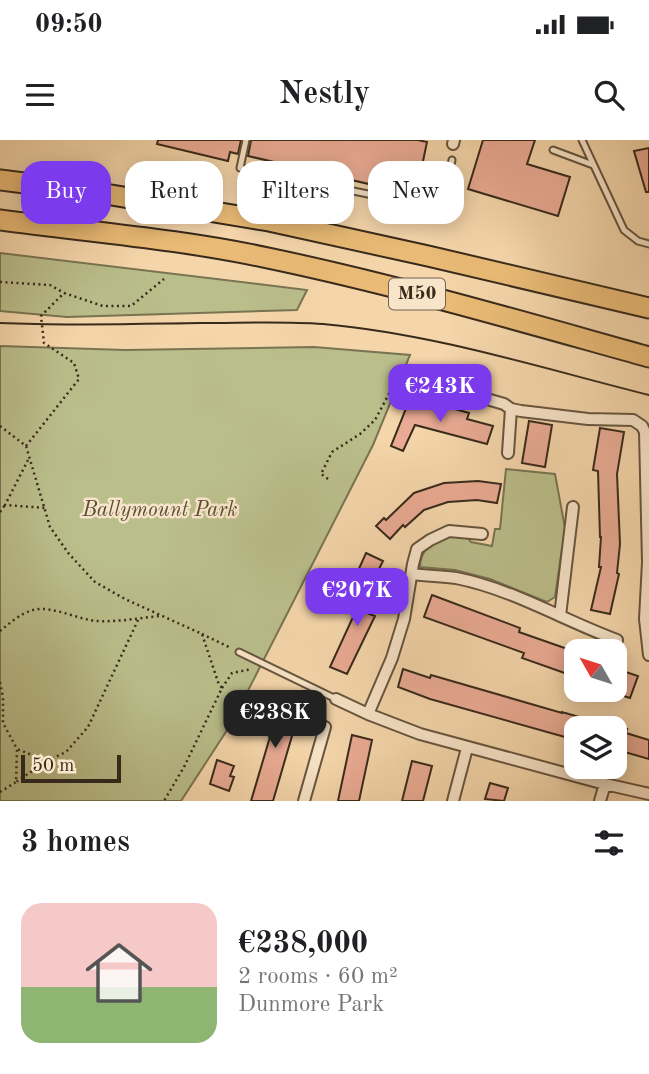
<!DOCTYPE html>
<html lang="en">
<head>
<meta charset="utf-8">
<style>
	:root { --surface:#fff; --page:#f6f6f6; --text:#202124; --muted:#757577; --accent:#7c3aed }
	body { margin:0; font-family:"Old Standard TT",serif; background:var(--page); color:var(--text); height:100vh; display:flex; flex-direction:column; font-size:26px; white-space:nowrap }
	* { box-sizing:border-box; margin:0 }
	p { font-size:23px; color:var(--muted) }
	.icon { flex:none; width:38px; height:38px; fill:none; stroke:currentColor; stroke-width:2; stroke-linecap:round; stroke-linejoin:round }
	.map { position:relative; height:661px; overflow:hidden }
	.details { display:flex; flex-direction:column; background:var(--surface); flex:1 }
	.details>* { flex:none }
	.top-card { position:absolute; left:21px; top:21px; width:607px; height:63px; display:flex; gap:14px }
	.needle { width:46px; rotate:309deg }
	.controls { position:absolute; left:564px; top:499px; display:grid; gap:14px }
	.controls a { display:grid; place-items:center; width:63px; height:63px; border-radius:14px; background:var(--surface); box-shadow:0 4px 18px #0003; font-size:35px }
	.scale { position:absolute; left:21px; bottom:18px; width:100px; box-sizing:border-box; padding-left:7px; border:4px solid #382a1a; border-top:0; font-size:19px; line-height:24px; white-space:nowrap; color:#382a1a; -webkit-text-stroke:5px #f8e4c8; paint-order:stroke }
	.price { position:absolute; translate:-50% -60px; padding:0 16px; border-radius:14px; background:var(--accent); color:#fff; font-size:23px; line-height:46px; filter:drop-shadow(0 2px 4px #0008) }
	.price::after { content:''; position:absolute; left:50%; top:42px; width:21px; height:16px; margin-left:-10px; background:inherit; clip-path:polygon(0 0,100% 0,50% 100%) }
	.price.active { background:#222; color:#fff }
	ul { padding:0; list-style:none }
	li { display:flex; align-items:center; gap:21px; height:175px; padding:0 21px }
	li span { display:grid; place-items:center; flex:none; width:196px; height:140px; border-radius:21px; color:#555 }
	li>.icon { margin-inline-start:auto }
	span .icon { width:84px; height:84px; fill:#fffc; stroke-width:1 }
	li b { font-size:30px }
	h2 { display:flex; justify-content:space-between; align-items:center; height:84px; padding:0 21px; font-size:30px }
	.chip { padding:0 24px; border-radius:21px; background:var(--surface); box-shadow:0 4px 18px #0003; font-size:24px; line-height:63px }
	.chip.active { background:var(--accent); color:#fff }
	.status { display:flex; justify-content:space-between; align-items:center; height:49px; padding:0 35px; background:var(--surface); direction:ltr }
	.status svg { height:19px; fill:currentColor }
	header { display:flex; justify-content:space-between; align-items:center; height:91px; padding:0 21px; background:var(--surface); font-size:32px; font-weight:800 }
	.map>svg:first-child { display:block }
</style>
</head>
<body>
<div class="status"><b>09:50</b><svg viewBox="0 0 49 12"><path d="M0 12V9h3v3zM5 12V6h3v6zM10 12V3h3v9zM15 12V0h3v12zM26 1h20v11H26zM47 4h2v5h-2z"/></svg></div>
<header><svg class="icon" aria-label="menu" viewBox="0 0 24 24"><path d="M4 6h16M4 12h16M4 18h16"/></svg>Nestly<svg class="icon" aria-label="search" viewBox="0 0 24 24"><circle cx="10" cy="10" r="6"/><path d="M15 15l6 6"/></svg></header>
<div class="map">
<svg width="649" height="661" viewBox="0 0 649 661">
	<rect width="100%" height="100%" fill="#f5d6ab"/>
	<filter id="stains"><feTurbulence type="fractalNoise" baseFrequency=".00286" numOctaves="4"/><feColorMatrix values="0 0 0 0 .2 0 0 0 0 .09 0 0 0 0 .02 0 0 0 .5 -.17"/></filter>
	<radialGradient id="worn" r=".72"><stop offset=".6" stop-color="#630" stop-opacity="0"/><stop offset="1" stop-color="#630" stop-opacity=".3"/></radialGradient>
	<path fill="#babe8b" stroke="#797452" stroke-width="2" d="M 0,113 L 307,150 L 297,170 L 67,177 L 0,171 Z
		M 0,206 L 125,210 L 314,207 L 410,215 L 373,305 L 231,584 L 181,661 L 0,661 Z
		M 506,329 L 555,334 L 565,388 L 555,457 L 547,462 L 490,439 L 455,430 L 420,427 C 420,411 433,398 450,396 C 455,395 463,398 468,398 L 471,402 L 492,406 L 495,389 L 500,389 Z"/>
	<path fill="#eaab94" stroke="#382a1a" stroke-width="2" d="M 158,0 L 241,0 L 238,14 L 230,12 L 228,21 L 157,4 Z
		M 251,0 L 418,0 L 427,2 L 416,55 L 248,16 Z
		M 483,0 L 535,0 L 527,24 L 570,37 L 558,76 L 468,49 Z
		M 649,8 L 649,52 L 646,52 L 634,11 Z
		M 409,261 L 435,270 L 437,264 L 469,273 L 467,279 L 493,286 L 487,304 L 415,285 L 403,311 L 391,306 Z
		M 529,281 L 552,285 L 545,327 L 522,323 Z
		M 600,288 L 624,292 L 617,334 L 620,404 L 617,433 L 619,434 L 610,474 L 591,470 L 601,427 L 599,427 L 601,397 L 600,397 L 598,331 L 593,330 Z
		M 478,341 L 501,344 L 497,363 L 477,360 L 448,362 L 424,370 L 405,387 L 403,385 L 390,399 L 376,386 L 384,378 L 386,380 L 414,353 L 444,343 Z
		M 366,413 L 383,421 L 373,441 L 357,433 Z
		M 363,441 L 381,449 L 369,474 L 375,476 L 347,534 L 330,527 L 359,464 L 354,462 Z
		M 432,455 L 520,488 L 519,492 L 576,512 L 576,537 L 522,518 L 524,513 L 424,477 Z
		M 614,528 L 638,536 L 630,558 L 614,553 Z
		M 403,529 L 430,538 L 431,535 L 562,573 L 562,572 L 607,585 L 606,588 L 575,588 L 572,599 L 430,559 L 398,547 Z
		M 263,560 L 299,572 L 273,661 L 251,661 L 275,580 L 258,574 Z
		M 616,585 L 627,589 L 626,593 L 649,600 L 649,619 L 614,609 Z
		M 352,595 L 372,600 L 359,661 L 338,661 Z
		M 217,620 L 234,626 L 230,636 L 234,637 L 229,651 L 210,644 Z
		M 412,621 L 432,626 L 423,661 L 402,661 Z
		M 490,643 L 508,648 L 504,661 L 485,659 Z"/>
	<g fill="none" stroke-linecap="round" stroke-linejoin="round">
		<defs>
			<path id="lane" d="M 246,0 L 240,28 L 442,69 L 452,20
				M 582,0 L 624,90 L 638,101 L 649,104
				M 553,10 L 593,25
				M 239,512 L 336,559"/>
			<path id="street" d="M 453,4 L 454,0
				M 428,238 L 445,241 L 456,250 L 504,264 L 511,269 L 521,271 L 588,279 L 633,280 L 642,286 L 645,292 L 648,422 L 645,479 L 649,515
				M 508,313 L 511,269
				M 412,434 C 427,436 441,436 456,438 C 512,449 563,480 617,500
				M 560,476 L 573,367
				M 336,559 L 368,574 L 420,594 L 605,644 L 649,654
				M 368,574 L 392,518 L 404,479 L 413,424 L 417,409 L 430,400 L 449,391 L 482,394
				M 304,661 L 325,587
				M 453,661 L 467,608
				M 600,661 L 605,644"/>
			<path id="highway" d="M 0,40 L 87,51 L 269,81 L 428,116 L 649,168
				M 0,80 C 89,92 180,99 268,118 C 397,145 523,182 649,217"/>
		</defs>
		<use href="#lane" stroke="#67553e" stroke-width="9"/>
		<use href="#street" stroke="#67553e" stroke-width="14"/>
		<use href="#highway" stroke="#382a1a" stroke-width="23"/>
		<path stroke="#382a1a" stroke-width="2.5" stroke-dasharray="2 3.5" stroke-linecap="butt" d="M 0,142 L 50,145 L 64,153
			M 0,286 L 26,306 L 50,387 L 69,414 L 95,442 L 125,459 L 202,494 L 218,542 L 222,548 L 184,627 L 164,661
			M 26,306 L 79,239 L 74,223 L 44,203 L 41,176 L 64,153 L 103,166 L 131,166 L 164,139
			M 28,320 L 5,365 L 46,368
			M 328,339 L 321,334 L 332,312 L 360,294 L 375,280 L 392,248 L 404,250
			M 0,372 L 5,365
			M 0,491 C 10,483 21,473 33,470 C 52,465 78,480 98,481 C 119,482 139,478 160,476
			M 202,494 L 231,508
			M 0,542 L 3,557 L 3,583 L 17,609 L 16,642 L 47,621 L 17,609
			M 222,548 L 232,533 L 252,529
			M 47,621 L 66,612 L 88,587 L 139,478
			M 0,652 L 16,642"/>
		<use href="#lane" stroke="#f8e4c8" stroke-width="5"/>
		<use href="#street" stroke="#f8e4c8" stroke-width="10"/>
		<use href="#highway" stroke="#eabb76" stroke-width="19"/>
		<path stroke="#382a1a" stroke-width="2" d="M 0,183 C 67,186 134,184 201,183 C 242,183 283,181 323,184 C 435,194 541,228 649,255"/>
	</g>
	<g text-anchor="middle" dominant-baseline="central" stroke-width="5" stroke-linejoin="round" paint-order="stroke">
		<rect fill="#f8e4c8" stroke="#72624e" stroke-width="2" x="389" y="138.5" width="56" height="31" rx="5"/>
		<g font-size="19" font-weight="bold" fill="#382a1a">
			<text x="417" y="154">M50</text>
		</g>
		<g font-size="21" font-style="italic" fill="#584f36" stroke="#f8e4c8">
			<text x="160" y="370">Ballymount Park</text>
		</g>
	</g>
	<rect width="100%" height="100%" filter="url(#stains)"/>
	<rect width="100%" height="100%" fill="url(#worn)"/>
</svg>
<div class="controls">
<a><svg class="needle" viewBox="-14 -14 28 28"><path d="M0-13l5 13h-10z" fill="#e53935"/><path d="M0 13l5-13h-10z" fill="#757577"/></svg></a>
<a><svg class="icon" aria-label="layers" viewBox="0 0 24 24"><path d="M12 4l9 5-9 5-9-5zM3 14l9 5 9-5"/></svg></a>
</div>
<div class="scale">50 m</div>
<b class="price" style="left:440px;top:284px">€243K</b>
<b class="price" style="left:357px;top:488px">€207K</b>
<b class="price active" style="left:275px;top:610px">€238K</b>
<div class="top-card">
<a class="chip active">Buy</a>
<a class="chip">Rent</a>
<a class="chip">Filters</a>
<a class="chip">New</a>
</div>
</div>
<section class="details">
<h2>3 homes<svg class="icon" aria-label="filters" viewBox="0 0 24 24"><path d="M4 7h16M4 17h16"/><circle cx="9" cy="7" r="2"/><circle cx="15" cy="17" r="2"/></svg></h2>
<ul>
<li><span style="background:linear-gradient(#f6c9c9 60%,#8fb573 0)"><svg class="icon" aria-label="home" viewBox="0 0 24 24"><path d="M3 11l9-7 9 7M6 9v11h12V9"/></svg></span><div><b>€238,000</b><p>2 rooms · 60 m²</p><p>Dunmore Park</p></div></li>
</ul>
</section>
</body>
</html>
